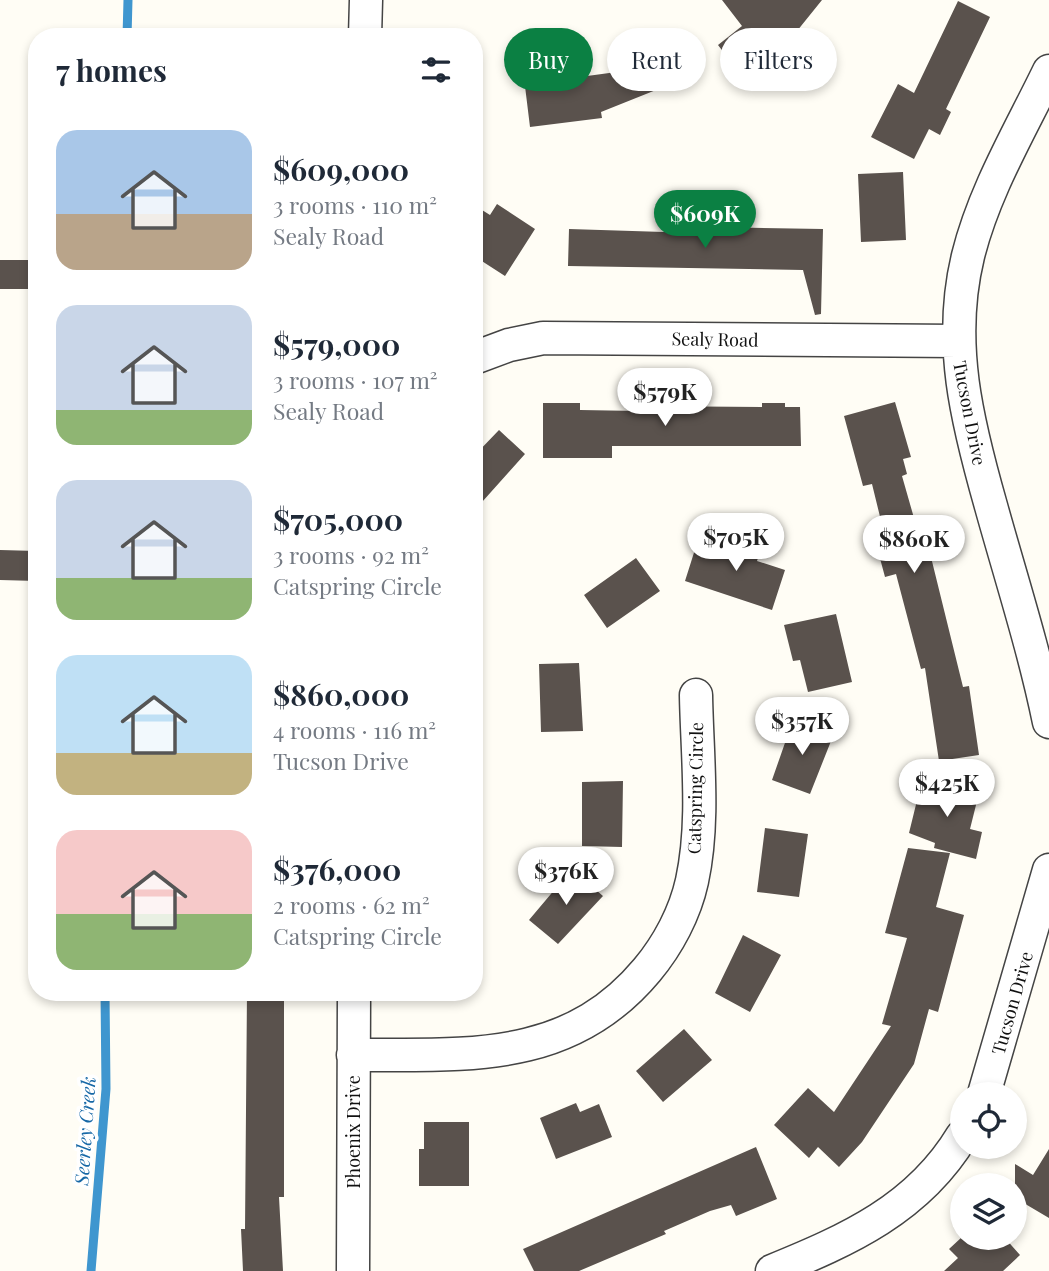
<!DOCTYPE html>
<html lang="en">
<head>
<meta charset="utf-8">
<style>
	:root { --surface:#fff; --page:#f6f6f7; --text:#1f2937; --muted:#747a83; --accent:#0b8043 }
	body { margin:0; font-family:"Playfair Display",serif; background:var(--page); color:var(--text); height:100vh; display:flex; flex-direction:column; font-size:26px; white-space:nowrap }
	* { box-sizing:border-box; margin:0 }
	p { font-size:23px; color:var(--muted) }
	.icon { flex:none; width:38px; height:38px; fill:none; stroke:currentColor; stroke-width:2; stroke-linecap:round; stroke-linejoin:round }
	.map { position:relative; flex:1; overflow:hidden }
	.drawer { position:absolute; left:28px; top:28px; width:455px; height:973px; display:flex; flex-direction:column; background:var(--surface); border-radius:28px; box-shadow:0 4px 10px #0003 }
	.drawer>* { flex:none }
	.top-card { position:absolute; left:504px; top:28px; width:439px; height:63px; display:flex; gap:14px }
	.tools { position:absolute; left:950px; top:1082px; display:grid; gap:14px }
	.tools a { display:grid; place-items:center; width:77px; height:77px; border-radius:50%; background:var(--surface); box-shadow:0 4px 10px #0003; font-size:35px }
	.price { position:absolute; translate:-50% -60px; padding:0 16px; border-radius:24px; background:#fff; color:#222; font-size:23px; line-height:46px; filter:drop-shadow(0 2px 4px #0008) }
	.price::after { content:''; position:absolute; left:50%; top:42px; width:21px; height:16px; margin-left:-10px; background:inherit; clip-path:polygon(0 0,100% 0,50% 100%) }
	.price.selected { background:var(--accent); color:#fff }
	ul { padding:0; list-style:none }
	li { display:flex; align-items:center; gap:21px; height:175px; padding:0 28px }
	li span { display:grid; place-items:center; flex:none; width:196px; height:140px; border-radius:21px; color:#555 }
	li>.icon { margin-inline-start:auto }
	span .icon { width:84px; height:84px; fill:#fffc; stroke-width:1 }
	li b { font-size:30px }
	h2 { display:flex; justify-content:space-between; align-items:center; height:84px; padding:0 28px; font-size:30px }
	.pill { padding:0 24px; border-radius:32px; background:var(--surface); box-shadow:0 4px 10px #0003; font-size:24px; line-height:63px }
	.pill.selected { background:var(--accent); color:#fff }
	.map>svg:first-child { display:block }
</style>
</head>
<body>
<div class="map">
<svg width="1049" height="1271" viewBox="0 0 1049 1271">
	<rect width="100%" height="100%" fill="#fffdf5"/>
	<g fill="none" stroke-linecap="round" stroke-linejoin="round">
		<path stroke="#3f96cf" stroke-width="9" d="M 127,37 L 128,0
			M 91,1271 L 106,1089 L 105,992"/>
	</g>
	<path fill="#5a524d" d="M 722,0 L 822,0 L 797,31 L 804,40 L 747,83 L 718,45 L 742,26 Z
		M 958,1 L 990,17 L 946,109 L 951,112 L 940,135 L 929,129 L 914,159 L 871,137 L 898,84 L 914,93 Z
		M 681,38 L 696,74 L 601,112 L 602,118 L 530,127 L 524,78 L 564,73 L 565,79 L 624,71 L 620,63 Z
		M 903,172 L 906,240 L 861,242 L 858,174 Z
		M 497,204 L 535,229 L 505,276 L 474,256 L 474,205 L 490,215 Z
		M 686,214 L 714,214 L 714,227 L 823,229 L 821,314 L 815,315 L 803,270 L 568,266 L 569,229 L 664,232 L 664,229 L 685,230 Z
		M 0,260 L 30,260 L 30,289 L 0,289 Z
		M 895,402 L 911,457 L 903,459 L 907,474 L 902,476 L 922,546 L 928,545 L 963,687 L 969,686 L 979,755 L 939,761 L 925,668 L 921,669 L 896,574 L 885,577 L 874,536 L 884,533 L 872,484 L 863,486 L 844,416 Z
		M 543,403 L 580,403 L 580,410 L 639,411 L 639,406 L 762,407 L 762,403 L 785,403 L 785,407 L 800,407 L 801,446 L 612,446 L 612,458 L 543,458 Z
		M 499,430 L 525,454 L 474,511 L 474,456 Z
		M 729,539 L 761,549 L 757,561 L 785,570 L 772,610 L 685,581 L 698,540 L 725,549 Z
		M 0,550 L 37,551 L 37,581 L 0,580 Z
		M 636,558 L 660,591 L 607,628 L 584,595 Z
		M 836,614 L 852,682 L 808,692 L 800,660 L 793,661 L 784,625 Z
		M 579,663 L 583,731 L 541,732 L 539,664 Z
		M 793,720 L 833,736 L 810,794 L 772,780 Z
		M 922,780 L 979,793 L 970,829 L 982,832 L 976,859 L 934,848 L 935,843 L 909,833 Z
		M 623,781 L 622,847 L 582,846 L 582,782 Z
		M 765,828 L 808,834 L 799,897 L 757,892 Z
		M 908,848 L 950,853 L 936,907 L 964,915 L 938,1012 L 929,1009 L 914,1064 L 862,1142 L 839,1167 L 818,1147 L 809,1158 L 774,1125 L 808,1088 L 834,1112 L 891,1026 L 882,1024 L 907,938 L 885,933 Z
		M 572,869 L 603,896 L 558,944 L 529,920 Z
		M 743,935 L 781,955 L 750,1012 L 715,993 Z
		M 247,992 L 284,992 L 284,1197 L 279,1197 L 283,1271 L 243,1271 L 241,1229 L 245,1229 Z
		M 684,1029 L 712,1060 L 663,1102 L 636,1071 Z
		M 576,1103 L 580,1112 L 599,1104 L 612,1137 L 556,1159 L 540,1118 Z
		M 424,1122 L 469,1122 L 469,1186 L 419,1186 L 419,1149 L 424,1149 Z
		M 756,1147 L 777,1199 L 736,1216 L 731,1205 L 710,1211 L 664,1231 L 666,1234 L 579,1271 L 534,1271 L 523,1249 Z
		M 1049,1149 L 1049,1218 L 1015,1198 L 1015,1164 L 1033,1175 Z
		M 962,1237 L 1004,1237 L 1020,1255 L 1003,1271 L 944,1271 L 958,1258 L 949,1249 Z"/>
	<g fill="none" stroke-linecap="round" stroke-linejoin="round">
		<defs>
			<path id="street" d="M 365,37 L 366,0
				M 1049,71 C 1020,131 984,191 968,256 C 947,342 967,422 991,506 C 1011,578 1034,649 1049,722
				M 474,358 L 509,345 L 543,338 L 958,341
				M 353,1055 C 465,1054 568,1065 647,970 C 668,945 685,913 692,881 C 705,821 697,755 696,695
				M 984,1094 L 1049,870
				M 353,1271 L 354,992
				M 772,1271 C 848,1240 918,1209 962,1136"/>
		</defs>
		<use href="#street" stroke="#444" stroke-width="35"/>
		<use href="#street" stroke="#fff" stroke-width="32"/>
	</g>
	<g text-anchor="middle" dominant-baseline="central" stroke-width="7" stroke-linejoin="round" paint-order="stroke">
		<g font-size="18" fill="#111" stroke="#fff">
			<text transform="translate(715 339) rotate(1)">Sealy Road</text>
			<text transform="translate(970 413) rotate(79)">Tucson Drive</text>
			<text transform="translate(695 788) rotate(-89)">Catspring Circle</text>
			<text transform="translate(1012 1003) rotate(-74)">Tucson Drive</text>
			<text transform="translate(353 1132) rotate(-90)">Phoenix Drive</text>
		</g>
		<g font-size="19" font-style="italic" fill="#1768a6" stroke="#fff">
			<text transform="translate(84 1131) rotate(-86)">Seerley Creek</text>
		</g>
	</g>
</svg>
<div class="tools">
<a><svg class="icon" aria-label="locate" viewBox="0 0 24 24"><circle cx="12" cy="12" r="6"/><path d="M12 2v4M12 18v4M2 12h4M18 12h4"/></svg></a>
<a><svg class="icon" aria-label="layers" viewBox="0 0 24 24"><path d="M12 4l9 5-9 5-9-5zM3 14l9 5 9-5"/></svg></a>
</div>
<b class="price selected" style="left:705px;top:250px">$609K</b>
<b class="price" style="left:665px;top:428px">$579K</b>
<b class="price" style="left:736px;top:573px">$705K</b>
<b class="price" style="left:914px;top:575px">$860K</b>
<b class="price" style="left:802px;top:757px">$357K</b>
<b class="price" style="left:947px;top:819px">$425K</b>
<b class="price" style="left:566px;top:907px">$376K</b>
<div class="top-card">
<a class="pill selected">Buy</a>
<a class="pill">Rent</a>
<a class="pill">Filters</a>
</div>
<section class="drawer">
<h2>7 homes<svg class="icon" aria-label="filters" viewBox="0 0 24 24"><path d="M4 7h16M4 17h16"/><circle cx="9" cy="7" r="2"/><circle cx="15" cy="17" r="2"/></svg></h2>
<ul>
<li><span style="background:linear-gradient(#a9c7e8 60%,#b9a48a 0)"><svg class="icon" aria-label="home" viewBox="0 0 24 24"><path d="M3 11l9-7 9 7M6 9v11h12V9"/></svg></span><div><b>$609,000</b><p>3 rooms · 110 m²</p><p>Sealy Road</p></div></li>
<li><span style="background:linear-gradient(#c9d6e8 75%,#8fb573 0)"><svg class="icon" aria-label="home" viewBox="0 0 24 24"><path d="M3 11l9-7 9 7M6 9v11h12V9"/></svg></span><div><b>$579,000</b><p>3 rooms · 107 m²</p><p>Sealy Road</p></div></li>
<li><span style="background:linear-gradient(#c9d6e8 70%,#8fb573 0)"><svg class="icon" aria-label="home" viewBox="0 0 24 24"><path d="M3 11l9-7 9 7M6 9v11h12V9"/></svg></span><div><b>$705,000</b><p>3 rooms · 92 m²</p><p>Catspring Circle</p></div></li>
<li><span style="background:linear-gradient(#bfe0f5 70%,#c2b280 0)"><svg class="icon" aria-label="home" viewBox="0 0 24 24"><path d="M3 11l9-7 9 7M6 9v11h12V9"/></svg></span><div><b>$860,000</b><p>4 rooms · 116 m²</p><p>Tucson Drive</p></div></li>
<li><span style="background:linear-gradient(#f6c9c9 60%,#8fb573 0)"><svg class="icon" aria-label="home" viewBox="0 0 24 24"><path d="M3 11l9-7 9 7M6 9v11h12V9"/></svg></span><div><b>$376,000</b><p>2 rooms · 62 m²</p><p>Catspring Circle</p></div></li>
</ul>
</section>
</div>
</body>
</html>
